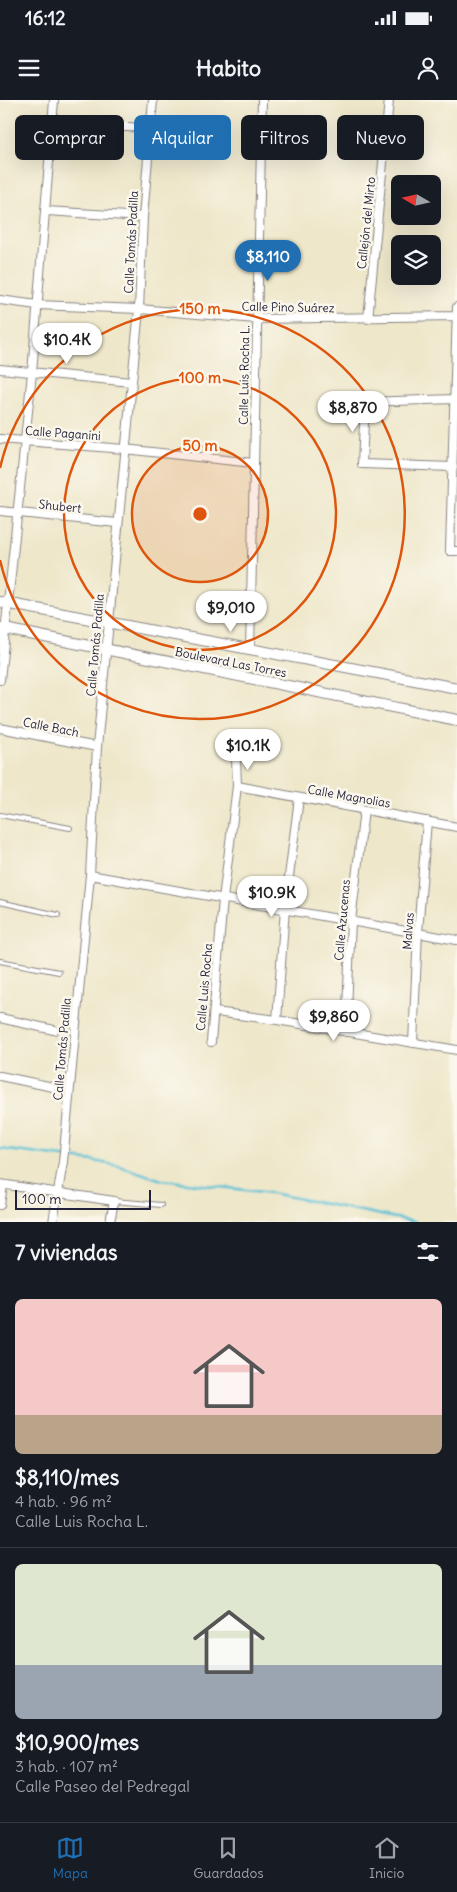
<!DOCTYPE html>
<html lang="es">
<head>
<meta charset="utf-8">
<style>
	:root { --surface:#171b24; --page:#20242c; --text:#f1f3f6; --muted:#9ea1a6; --line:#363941; --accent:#1f6fb2 }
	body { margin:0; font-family:Delius,sans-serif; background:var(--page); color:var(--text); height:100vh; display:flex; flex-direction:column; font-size:19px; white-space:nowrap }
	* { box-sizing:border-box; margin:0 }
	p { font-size:16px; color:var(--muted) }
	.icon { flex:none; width:28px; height:28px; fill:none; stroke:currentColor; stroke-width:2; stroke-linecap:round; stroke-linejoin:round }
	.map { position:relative; height:1122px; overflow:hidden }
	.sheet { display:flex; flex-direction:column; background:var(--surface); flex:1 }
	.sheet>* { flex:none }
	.banner { position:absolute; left:15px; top:15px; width:428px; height:45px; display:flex; gap:10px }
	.needle { width:32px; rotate:279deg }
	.buttons { position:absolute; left:391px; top:75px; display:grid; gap:10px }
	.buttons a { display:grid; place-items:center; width:50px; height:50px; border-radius:8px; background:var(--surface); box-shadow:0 5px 20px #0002; font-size:25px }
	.scale { position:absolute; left:15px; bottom:12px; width:136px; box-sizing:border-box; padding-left:5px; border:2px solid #22223b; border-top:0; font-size:14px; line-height:18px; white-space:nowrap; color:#22223b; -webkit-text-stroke:4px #fbf7ec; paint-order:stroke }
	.price { position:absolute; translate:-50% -42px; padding:0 11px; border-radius:18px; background:#fff; color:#222; font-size:16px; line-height:32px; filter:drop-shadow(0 1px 2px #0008) }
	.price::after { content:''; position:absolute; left:50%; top:30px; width:15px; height:11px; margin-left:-8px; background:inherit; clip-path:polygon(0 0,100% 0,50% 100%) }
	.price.active { background:var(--accent); color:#fff }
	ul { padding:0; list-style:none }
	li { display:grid; align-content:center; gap:10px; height:265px; padding:0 15px }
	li+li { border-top:1px solid var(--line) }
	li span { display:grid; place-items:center; height:155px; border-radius:8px; color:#555 }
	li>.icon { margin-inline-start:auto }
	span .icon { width:90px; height:90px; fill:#fffc; stroke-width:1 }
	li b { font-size:21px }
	h2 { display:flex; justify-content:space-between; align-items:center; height:60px; padding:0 15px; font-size:21px }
	.pill { padding:0 18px; border-radius:8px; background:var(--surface); box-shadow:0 5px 20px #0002; font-size:18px; line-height:45px }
	.pill.active { background:var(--accent); color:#fff }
	.status { display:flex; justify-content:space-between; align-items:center; height:35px; padding:0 25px; background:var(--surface); direction:ltr }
	.status svg { height:14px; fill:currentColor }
	header { display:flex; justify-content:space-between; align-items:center; height:65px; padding:0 15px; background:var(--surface); font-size:22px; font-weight:700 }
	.menu { display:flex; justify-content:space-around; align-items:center; height:70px; border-top:1px solid var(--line); background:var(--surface); font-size:14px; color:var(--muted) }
	.menu a { display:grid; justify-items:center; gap:2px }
	.menu .active { color:var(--accent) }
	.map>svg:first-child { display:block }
</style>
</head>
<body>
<div class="status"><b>16:12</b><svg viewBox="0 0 49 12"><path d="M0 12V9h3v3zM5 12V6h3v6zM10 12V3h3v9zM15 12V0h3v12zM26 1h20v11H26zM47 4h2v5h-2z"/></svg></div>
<header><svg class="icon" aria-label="menu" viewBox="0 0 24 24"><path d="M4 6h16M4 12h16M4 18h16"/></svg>Habito<svg class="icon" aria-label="person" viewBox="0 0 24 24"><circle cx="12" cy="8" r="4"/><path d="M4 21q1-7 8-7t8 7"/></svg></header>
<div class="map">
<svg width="457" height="1122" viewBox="0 0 457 1122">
	<rect width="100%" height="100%" fill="#fbf7ec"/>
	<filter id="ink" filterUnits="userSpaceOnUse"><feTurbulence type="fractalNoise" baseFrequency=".02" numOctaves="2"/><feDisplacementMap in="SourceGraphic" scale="10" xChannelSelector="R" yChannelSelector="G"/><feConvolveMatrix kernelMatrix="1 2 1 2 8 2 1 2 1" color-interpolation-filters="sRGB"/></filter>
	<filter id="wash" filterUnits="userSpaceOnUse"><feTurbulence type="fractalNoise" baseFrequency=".0096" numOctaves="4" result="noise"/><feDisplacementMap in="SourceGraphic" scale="20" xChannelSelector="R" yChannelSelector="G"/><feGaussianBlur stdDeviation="1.12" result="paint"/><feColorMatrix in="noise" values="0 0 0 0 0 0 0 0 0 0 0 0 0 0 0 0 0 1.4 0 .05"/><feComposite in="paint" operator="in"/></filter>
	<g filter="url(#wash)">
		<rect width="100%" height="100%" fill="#eee7ca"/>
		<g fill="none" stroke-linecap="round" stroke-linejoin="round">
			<path stroke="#5ac2d7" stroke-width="2.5" d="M 0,1049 L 94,1061 L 119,1066 L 162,1080 L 271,1093 L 416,1122"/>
		</g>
	</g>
	<g filter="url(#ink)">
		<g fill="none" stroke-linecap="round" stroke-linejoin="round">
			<defs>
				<path id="service" d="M 0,715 L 70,728
					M 0,802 L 58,815
					M 0,861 L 59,872
					M 114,1101 L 161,1105"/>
				<path id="minor" d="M 53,24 L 150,28
					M 46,111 L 143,117
					M 0,200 L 37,205 L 139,209 L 256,219 L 457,216
					M 457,207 L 450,451 L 457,451
					M 368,219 L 389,0
					M 0,269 L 131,282
					M 0,339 L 124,349 L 253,363
					M 453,367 L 362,364 L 365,302 L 455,299
					M 0,411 L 117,423
					M 250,550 L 262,0
					M 0,580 L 32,273 L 54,0
					M 0,628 L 97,647
					M 237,686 L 457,727
					M 90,775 L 457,840
					M 215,912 L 277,920 L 457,950
					M 0,918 L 54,930
					M 277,920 L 285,808 L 299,698
					M 346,932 L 351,821 L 364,710
					M 211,942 L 223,799 L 237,686 L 236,658
					M 413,943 L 418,832 L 427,721
					M 0,976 L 53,987
					M 0,1084 L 114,1101 L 110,1122
					M 0,1105 L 3,1085
					M 53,1122 L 63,1062 L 90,775 L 97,647 L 139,209 L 143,117 L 153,0"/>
				<path id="tertiary" d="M 0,502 L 457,588
					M 0,528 L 457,620"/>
			</defs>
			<use href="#service" stroke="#888482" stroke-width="6"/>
			<use href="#minor" stroke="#888482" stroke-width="10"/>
			<use href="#tertiary" stroke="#888482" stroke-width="12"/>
			<use href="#service" stroke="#fff" stroke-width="4"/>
			<use href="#minor" stroke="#fff" stroke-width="8"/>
			<use href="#tertiary" stroke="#fff" stroke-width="10"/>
		</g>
	</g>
	<circle cx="200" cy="414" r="68" fill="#de560e" fill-opacity=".12"/>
	<g fill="none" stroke="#de560e" stroke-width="2.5">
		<circle cx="200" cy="414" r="68"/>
		<circle cx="200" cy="414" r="136"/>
		<path d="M0 368A205 205 0 1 1 0 460"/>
	</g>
	<g text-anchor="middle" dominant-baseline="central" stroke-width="5" stroke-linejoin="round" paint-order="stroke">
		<g font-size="12" fill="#22223b" stroke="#fbf7ec">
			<text transform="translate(366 123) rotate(-84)">Callejón del Mirto</text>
			<text transform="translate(131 142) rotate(-87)">Calle Tomás Padilla</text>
			<text transform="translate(288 207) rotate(1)">Calle Pino Suárez</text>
			<text transform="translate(244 275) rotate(-89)">Calle Luis Rocha L.</text>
			<text transform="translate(63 333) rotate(4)">Calle Paganini</text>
			<text transform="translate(60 406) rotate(6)">Shubert</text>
			<text transform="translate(95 545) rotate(-85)">Calle Tomás Padilla</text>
			<text transform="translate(231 562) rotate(11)">Boulevard Las Torres</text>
			<text transform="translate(51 627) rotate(11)">Calle Bach</text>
			<text transform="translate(349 696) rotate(10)">Calle Magnolias</text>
			<text transform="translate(342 820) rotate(-85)">Calle Azucenas</text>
			<text transform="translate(408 831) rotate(-86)">Malvas</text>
			<text transform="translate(204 887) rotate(-85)">Calle Luis Rocha</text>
			<text transform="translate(62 949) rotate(-85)">Calle Tomás Padilla</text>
		</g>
	</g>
	<circle cx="200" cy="414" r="8" fill="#de560e" stroke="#fbf7ec" stroke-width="2.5"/>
	<g font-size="15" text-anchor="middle" font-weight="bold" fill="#de560e" stroke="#fbf7ec" stroke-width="5" stroke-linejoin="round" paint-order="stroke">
		<text x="200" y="214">150 m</text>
		<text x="200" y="283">100 m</text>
		<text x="200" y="351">50 m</text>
	</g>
</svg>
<div class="buttons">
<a><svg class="needle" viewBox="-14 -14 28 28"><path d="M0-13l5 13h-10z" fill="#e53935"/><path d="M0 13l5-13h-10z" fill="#9ea1a6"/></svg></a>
<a><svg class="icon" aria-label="layers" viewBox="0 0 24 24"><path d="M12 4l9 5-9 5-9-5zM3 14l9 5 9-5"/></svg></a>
</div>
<div class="scale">100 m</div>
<b class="price active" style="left:268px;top:182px">$8,110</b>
<b class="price" style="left:67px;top:265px">$10.4K</b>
<b class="price" style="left:353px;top:333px">$8,870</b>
<b class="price" style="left:231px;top:533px">$9,010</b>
<b class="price" style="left:248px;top:671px">$10.1K</b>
<b class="price" style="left:272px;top:818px">$10.9K</b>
<b class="price" style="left:334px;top:942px">$9,860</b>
<div class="banner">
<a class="pill">Comprar</a>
<a class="pill active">Alquilar</a>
<a class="pill">Filtros</a>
<a class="pill">Nuevo</a>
</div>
</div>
<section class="sheet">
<h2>7 viviendas<svg class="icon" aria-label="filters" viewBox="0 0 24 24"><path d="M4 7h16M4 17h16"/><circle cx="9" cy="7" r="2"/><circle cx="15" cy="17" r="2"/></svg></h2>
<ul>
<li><span style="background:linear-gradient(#f6c9c9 75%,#b9a48a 0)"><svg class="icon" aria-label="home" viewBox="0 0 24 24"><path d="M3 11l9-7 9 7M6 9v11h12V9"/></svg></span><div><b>$8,110/mes</b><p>4 hab. · 96 m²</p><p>Calle Luis Rocha L.</p></div></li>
<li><span style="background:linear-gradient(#dfe7d0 65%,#9aa5b1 0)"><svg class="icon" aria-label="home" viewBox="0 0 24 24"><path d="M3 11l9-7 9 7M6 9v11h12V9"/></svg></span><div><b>$10,900/mes</b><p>3 hab. · 107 m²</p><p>Calle Paseo del Pedregal</p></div></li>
</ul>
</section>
<nav class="menu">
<a class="active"><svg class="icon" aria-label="map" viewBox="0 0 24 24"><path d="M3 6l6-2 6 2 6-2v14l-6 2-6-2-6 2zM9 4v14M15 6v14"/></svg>Mapa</a>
<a><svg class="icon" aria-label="saved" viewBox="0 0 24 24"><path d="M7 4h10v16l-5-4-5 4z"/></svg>Guardados</a>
<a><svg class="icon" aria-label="home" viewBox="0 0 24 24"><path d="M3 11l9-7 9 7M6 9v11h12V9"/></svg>Inicio</a>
</nav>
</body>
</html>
